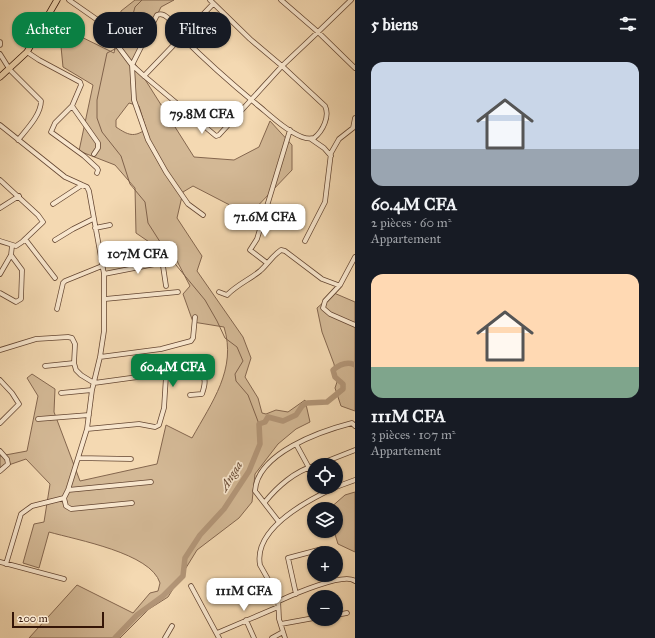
<!DOCTYPE html>
<html lang="fr">
<head>
<meta charset="utf-8">
<style>
	:root { --surface:#171b24; --page:#20242c; --text:#f1f3f6; --muted:#9ea1a6; --accent:#0b8043 }
	body { margin:0; font-family:"IM FELL Great Primer",serif; background:var(--page); color:var(--text); height:100vh; display:flex; flex-direction:column; font-size:15px; white-space:nowrap }
	* { box-sizing:border-box; margin:0 }
	p { font-size:13px; color:var(--muted) }
	.icon { flex:none; width:22px; height:22px; fill:none; stroke:currentColor; stroke-width:2; stroke-linecap:round; stroke-linejoin:round }
	.map { position:relative; flex:1; overflow:hidden }
	.drawer { display:flex; flex-direction:column; background:var(--surface); width:300px }
	.drawer>* { flex:none }
	.guide { position:absolute; left:12px; top:12px; width:283px; height:36px; display:flex; gap:8px }
	.buttons { position:absolute; left:307px; top:458px; display:grid; gap:8px }
	.buttons a { display:grid; place-items:center; width:36px; height:36px; border-radius:50%; background:var(--surface); box-shadow:0 1px 3px #0004; font-size:20px }
	.scale { position:absolute; left:12px; bottom:10px; width:92px; box-sizing:border-box; padding-left:4px; border:2px solid #341507; border-top:0; font-size:11px; line-height:14px; white-space:nowrap; color:#341507; -webkit-text-stroke:3px #f8e6cd; paint-order:stroke }
	.price { position:absolute; translate:-50% -34px; padding:0 9px; border-radius:8px; background:#fff; color:#222; font-size:13px; line-height:26px; filter:drop-shadow(0 1px 2px #0008) }
	.price::after { content:''; position:absolute; left:50%; top:24px; width:12px; height:9px; margin-left:-6px; background:inherit; clip-path:polygon(0 0,100% 0,50% 100%) }
	.price.selected { background:var(--accent); color:#fff }
	ul { padding:0; list-style:none }
	li { display:grid; align-content:center; gap:8px; height:212px; padding:0 16px }
	li span { display:grid; place-items:center; height:124px; border-radius:12px; color:#555 }
	li>.icon { margin-inline-start:auto }
	span .icon { width:72px; height:72px; fill:#fffc; stroke-width:1 }
	li b { font-size:17px }
	h2 { display:flex; justify-content:space-between; align-items:center; height:48px; padding:0 16px; font-size:17px }
	.tag { padding:0 14px; border-radius:16px; background:var(--surface); box-shadow:0 1px 3px #0004; font-size:14px; line-height:36px }
	.tag.selected { background:var(--accent); color:#fff }
	main { display:flex; flex:1; min-height:0 }
	.map>svg:first-child { display:block }
</style>
</head>
<body>
<main>
<div class="map">
<svg width="355" height="638" viewBox="0 0 355 638">
	<rect width="100%" height="100%" fill="#f4d9b2"/>
	<filter id="stains"><feTurbulence type="fractalNoise" baseFrequency=".005" numOctaves="4"/><feColorMatrix values="0 0 0 0 .2 0 0 0 0 .09 0 0 0 0 .02 0 0 0 .5 -.17"/></filter>
	<radialGradient id="worn" r=".72"><stop offset=".6" stop-color="#630" stop-opacity="0"/><stop offset="1" stop-color="#630" stop-opacity=".3"/></radialGradient>
	<path fill="#d3b895" stroke="#84664e" fill-rule="evenodd" d="M 135,0 L 174,0 L 161,7 L 134,62 L 194,157 L 234,160 L 259,147 L 270,121 L 292,145 L 292,170 L 249,215 L 193,186 L 183,192 L 177,218 L 202,256 L 197,271 L 243,337 L 251,358 L 245,377 L 258,398 L 262,413 L 266,414 L 276,410 L 288,412 L 305,400 L 310,422 L 296,429 L 278,444 L 255,474 L 252,502 L 239,518 L 197,550 L 168,597 L 149,609 L 120,638 L 29,638 L 77,585 L 133,613 L 150,593 L 158,591 L 160,583 C 151,553 77,540 49,532 L 39,568 L 23,563 L 34,524 L 44,522 L 50,484 L 26,459 L 0,468 L 0,456 L 27,451 L 38,396 L 27,378 L 32,374 L 55,389 L 54,412 L 80,481 L 157,464 L 166,425 L 192,438 C 212,402 237,369 224,327 L 193,322 L 183,294 L 190,286 L 177,261 L 136,233 L 135,188 L 115,165 L 79,151 L 93,85 L 63,67 L 59,26 L 114,53 L 121,11 ZM 129,103 L 139,106 L 146,129 C 134,138 128,135 116,127 L 116,120 Z
		M 334,293 L 355,302 L 355,411 L 341,406 L 335,388 L 337,382 L 334,364 L 322,332 L 317,308 Z
		M 355,492 L 355,552 L 338,544 L 334,531 L 336,531 L 336,509 L 329,509 L 345,495 Z"/>
	<g fill="none" stroke-linecap="round" stroke-linejoin="round">
		<path stroke="#80624b" stroke-width="1" d="M 120,46 L 125,43 L 135,7 L 142,0
			M 117,48 L 107,53 L 97,100 L 97,118 L 102,132 L 121,156 L 130,184 L 145,202 L 148,223 L 171,259 L 205,300 L 217,321 L 225,338 L 237,347 L 243,361 L 235,374 L 236,381 L 248,395 L 259,424"/>
		<path stroke="#b39678" stroke-width="5.5" d="M 115,638 L 137,615 L 163,596 L 183,576 L 185,558 L 200,535 L 224,509 L 249,471 L 260,444 L 259,424 L 265,422 L 268,417 L 283,421 L 296,415 L 302,406 L 307,403 L 327,402 L 343,389 L 343,384 L 335,377 L 333,370 C 339,365 347,361 355,365"/>
		<defs>
			<path id="minor" d="M 69,0 L 99,21 L 132,65 L 143,75 L 216,136 L 219,135 L 282,66 L 318,32 L 355,68
				M 281,0 L 318,32 L 351,0
				M 0,42 L 0,45
				M 27,52 L 39,60 L 80,82 L 81,85 L 72,106 L 98,143 L 98,148 L 94,154
				M 0,54 L 10,70 L 41,101 C 41,115 26,130 18,140
				M 144,76 L 213,4
				M 72,106 L 55,123 L 51,132 L 84,156 L 97,168 L 98,170 L 97,173
				M 0,125 L 65,177 L 87,187 L 89,191 L 104,274 L 104,331 L 100,357 L 92,390 L 87,429 L 68,490 L 64,498 L 32,506 L 21,514 L 6,564
				M 311,139 L 324,148 L 331,156
				M 0,180 L 38,215 L 43,222 L 22,242 L 16,246 L 0,241
				M 53,204 L 82,185
				M 0,208 L 19,196
				M 203,215 L 188,204 L 166,172 L 148,140 L 134,100 L 132,65 L 157,15 C 168,10 176,31 182,37 C 207,62 233,85 260,107 C 273,118 287,131 302,137 C 307,139 310,139 314,138 C 323,131 330,116 325,106 L 282,66 L 250,39 L 210,0
				M 95,228 L 110,225
				M 25,239 L 55,278
				M 55,240 L 73,229 L 93,219
				M 305,241 L 325,202 L 331,153 L 339,139 L 353,128 L 355,118
				M 267,263 L 250,250 L 257,239 L 290,130
				M 0,274 L 11,255 L 12,246
				M 104,274 L 160,263 L 163,266 L 166,286
				M 340,285 L 325,301 L 323,308 L 330,314 L 355,325
				M 219,292 L 227,295 C 238,284 249,280 260,271 C 268,264 272,256 281,250 L 285,251 L 322,279 L 338,285 L 340,285 L 355,257
				M 0,293 L 16,302 L 21,299 L 22,270 L 11,255
				M 105,299 L 178,292
				M 57,309 L 63,283 L 65,281 L 102,266
				M 0,350 L 36,339 L 68,337 L 72,338 L 75,344 L 74,363 L 76,370 L 81,375 L 94,383 L 145,376 L 202,374 C 207,379 204,388 202,394 L 190,395
				M 100,357 L 161,349 L 191,341 L 193,338 L 195,317
				M 45,366 L 74,363
				M 0,380 L 12,393 L 19,404 L 0,423
				M 61,393 L 92,390
				M 38,419 L 89,415
				M 87,429 L 139,424 L 155,427 L 159,425 L 164,408 L 166,376
				M 296,444 L 314,477
				M 0,451 L 7,459 L 8,464 L 0,471
				M 78,458 L 131,459
				M 317,465 L 355,450
				M 320,487 L 323,493
				M 336,487 L 355,480
				M 68,490 L 151,482
				M 64,498 L 66,506 L 71,509 L 132,503
				M 265,502 C 277,487 295,471 314,466
				M 279,522 L 255,491 C 257,453 321,431 352,423 L 355,426
				M 0,562 L 64,579
				M 191,586 L 219,638
				M 296,594 L 288,558 L 322,549
				M 279,601 C 292,595 344,572 355,581
				M 336,615 L 347,613
				M 246,620 L 254,638
				M 281,624 L 314,618
				M 217,633 L 278,607
				M 165,638 L 172,626
				M 272,638 L 283,632
				M 285,638 L 279,619 L 278,597 L 260,565 C 253,528 308,500 336,487"/>
			<path id="highway" d="M 0,77 L 27,52 L 57,0"/>
		</defs>
		<use href="#minor" stroke="#644632" stroke-width="5.5"/>
		<use href="#highway" stroke="#341507" stroke-width="7"/>
		<use href="#minor" stroke="#f8e6cd" stroke-width="4"/>
		<use href="#highway" stroke="#f4d9b2" stroke-width="5.5"/>
	</g>
	<g text-anchor="middle" dominant-baseline="central" stroke-width="3.5" stroke-linejoin="round" paint-order="stroke">
		<g font-size="12" font-style="italic" fill="#674934" stroke="#f8e6cd">
			<text transform="translate(231 476) rotate(-59)">Angaa</text>
		</g>
	</g>
	<rect width="100%" height="100%" filter="url(#stains)"/>
	<rect width="100%" height="100%" fill="url(#worn)"/>
</svg>
<div class="buttons">
<a><svg class="icon" aria-label="locate" viewBox="0 0 24 24"><circle cx="12" cy="12" r="6"/><path d="M12 2v4M12 18v4M2 12h4M18 12h4"/></svg></a>
<a><svg class="icon" aria-label="layers" viewBox="0 0 24 24"><path d="M12 4l9 5-9 5-9-5zM3 14l9 5 9-5"/></svg></a>
<a>+</a>
<a>−</a>
</div>
<div class="scale">200 m</div>
<b class="price" style="left:202px;top:135px">79.8M CFA</b>
<b class="price" style="left:265px;top:238px">71.6M CFA</b>
<b class="price" style="left:138px;top:275px">107M CFA</b>
<b class="price selected" style="left:173px;top:388px">60.4M CFA</b>
<b class="price" style="left:244px;top:612px">111M CFA</b>
<div class="guide">
<a class="tag selected">Acheter</a>
<a class="tag">Louer</a>
<a class="tag">Filtres</a>
</div>
</div>
<section class="drawer">
<h2>5 biens<svg class="icon" aria-label="filters" viewBox="0 0 24 24"><path d="M4 7h16M4 17h16"/><circle cx="9" cy="7" r="2"/><circle cx="15" cy="17" r="2"/></svg></h2>
<ul>
<li><span style="background:linear-gradient(#c9d6e8 70%,#9aa5b1 0)"><svg class="icon" aria-label="home" viewBox="0 0 24 24"><path d="M3 11l9-7 9 7M6 9v11h12V9"/></svg></span><div><b>60.4M CFA</b><p>2 pièces · 60 m²</p><p>Appartement</p></div></li>
<li><span style="background:linear-gradient(#ffd9b3 75%,#7fa58c 0)"><svg class="icon" aria-label="home" viewBox="0 0 24 24"><path d="M3 11l9-7 9 7M6 9v11h12V9"/></svg></span><div><b>111M CFA</b><p>3 pièces · 107 m²</p><p>Appartement</p></div></li>
</ul>
</section>
</main>
</body>
</html>
